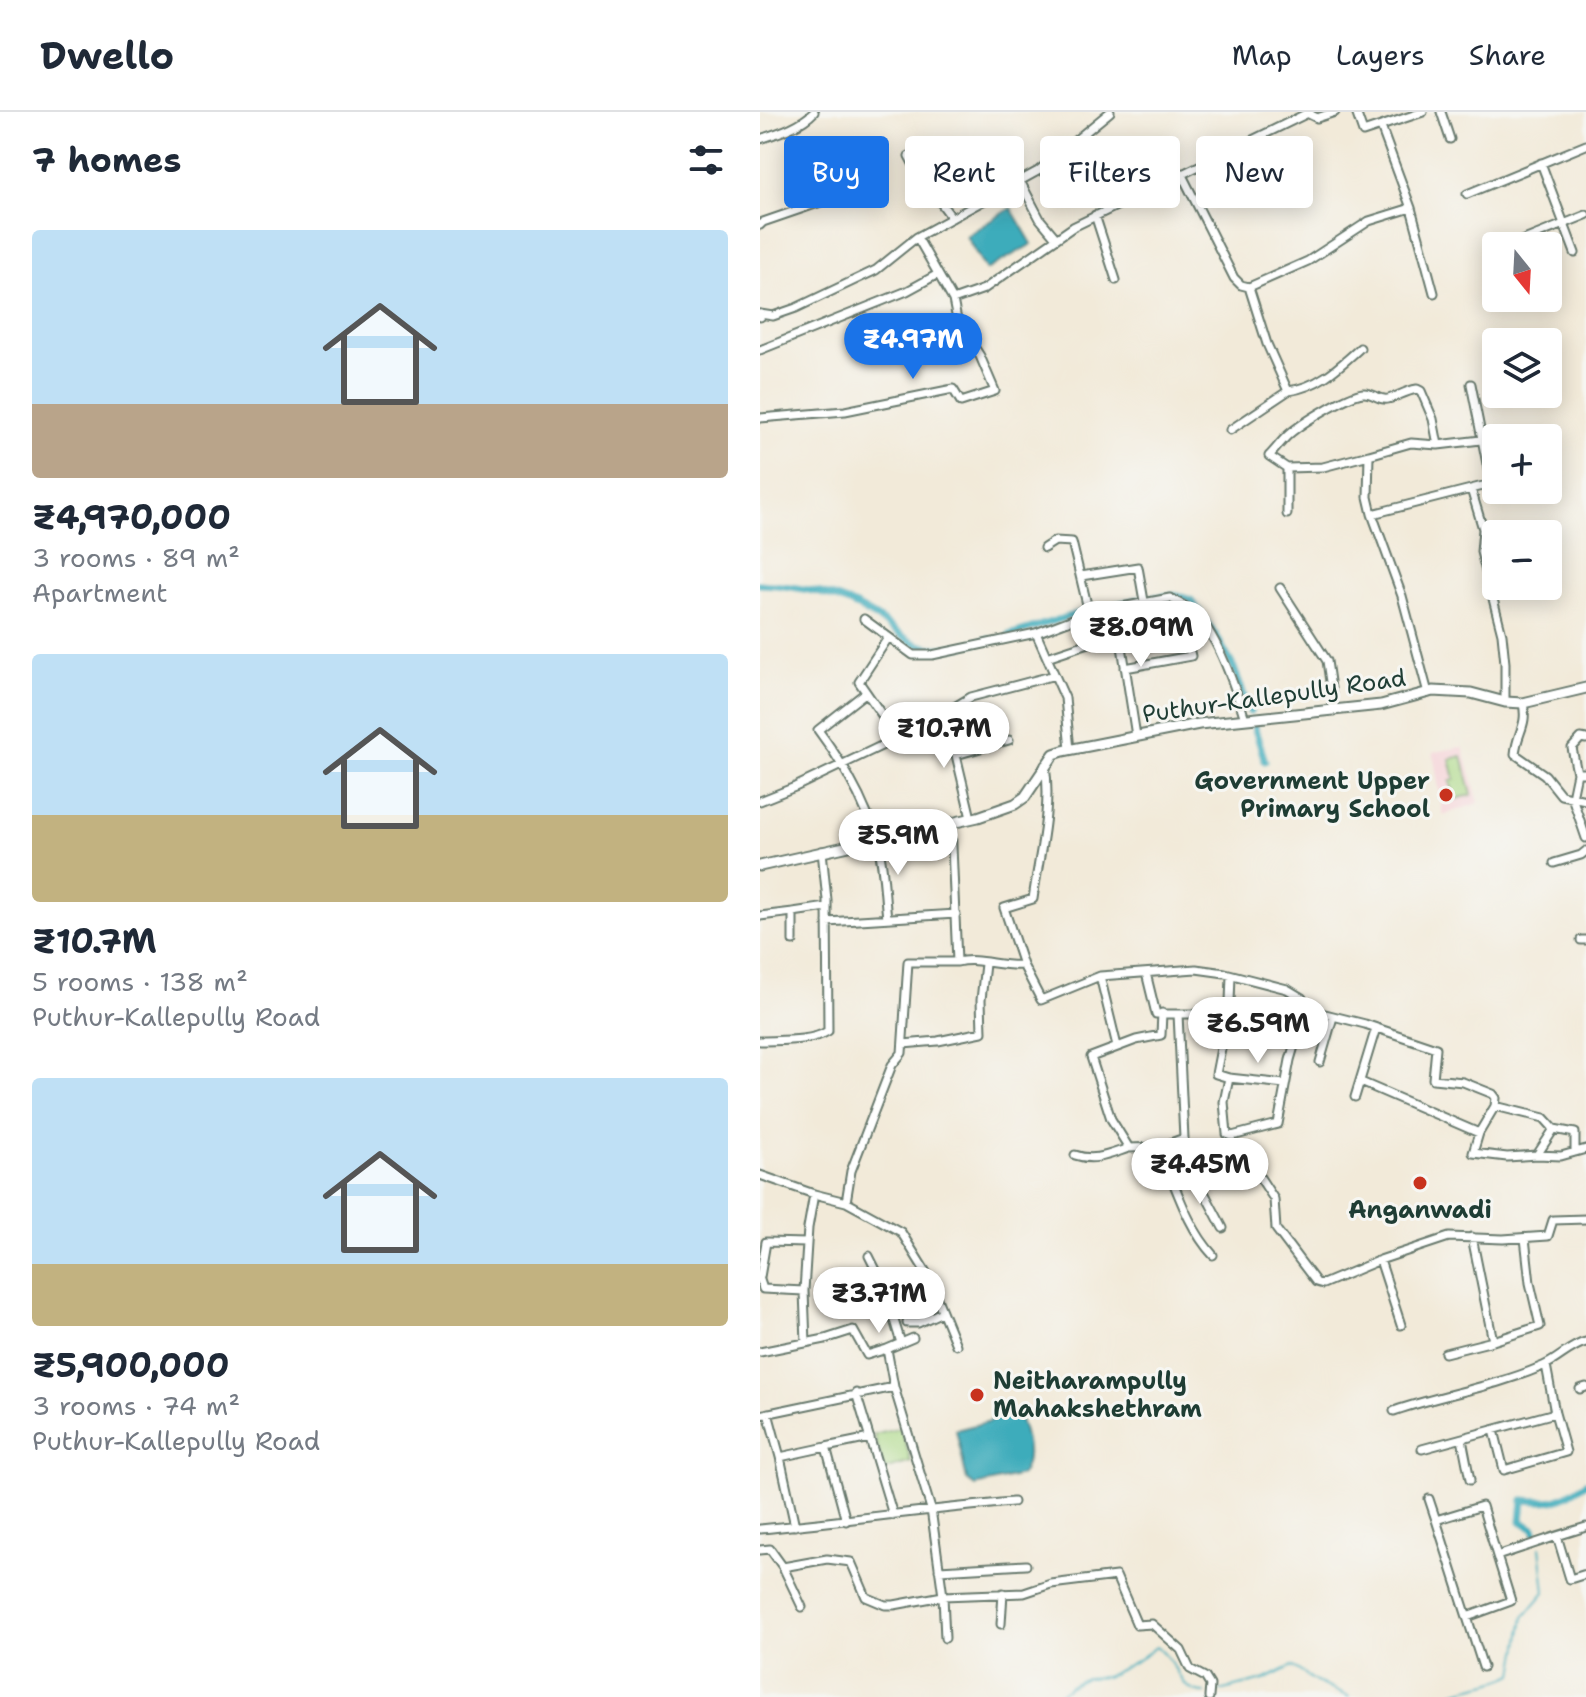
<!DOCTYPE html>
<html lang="en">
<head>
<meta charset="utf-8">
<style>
	:root { --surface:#fff; --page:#f2f2f3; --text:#1f2937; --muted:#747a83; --line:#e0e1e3; --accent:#1a73e8 }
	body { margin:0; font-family:"Shantell Sans",sans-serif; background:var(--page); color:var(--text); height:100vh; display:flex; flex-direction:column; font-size:30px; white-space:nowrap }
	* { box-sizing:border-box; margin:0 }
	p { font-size:26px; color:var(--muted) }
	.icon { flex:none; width:44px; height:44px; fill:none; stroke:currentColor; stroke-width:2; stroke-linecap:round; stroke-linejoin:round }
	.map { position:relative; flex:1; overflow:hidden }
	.side { display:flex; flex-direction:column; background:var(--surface); width:760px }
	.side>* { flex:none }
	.hud { position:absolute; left:24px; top:24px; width:682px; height:72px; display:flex; gap:16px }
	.needle { width:52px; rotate:162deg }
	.tools { position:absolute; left:722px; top:120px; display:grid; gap:16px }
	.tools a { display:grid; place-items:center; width:80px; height:80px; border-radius:8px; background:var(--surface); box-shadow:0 4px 20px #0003; font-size:40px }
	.price { position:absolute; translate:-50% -68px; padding:0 18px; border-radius:28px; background:#fff; color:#222; font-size:26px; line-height:52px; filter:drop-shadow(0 2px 4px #0008) }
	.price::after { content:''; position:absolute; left:50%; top:48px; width:24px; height:18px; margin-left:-12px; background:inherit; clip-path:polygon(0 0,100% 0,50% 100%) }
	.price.active { background:var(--accent); color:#fff }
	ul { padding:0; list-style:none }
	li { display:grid; align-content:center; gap:16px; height:424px; padding:0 32px }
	li span { display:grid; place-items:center; height:248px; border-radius:8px; color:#555 }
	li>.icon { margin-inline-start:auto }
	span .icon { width:144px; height:144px; fill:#fffc; stroke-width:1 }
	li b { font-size:34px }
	h2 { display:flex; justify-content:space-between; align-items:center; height:96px; padding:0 32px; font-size:34px }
	.chip { padding:0 28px; border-radius:8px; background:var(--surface); box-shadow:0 4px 20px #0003; font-size:28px; line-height:72px }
	.chip.active { background:var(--accent); color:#fff }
	header { display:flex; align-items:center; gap:48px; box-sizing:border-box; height:112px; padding:0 40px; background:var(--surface); border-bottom:2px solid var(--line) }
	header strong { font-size:38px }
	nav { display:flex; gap:44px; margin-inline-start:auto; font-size:28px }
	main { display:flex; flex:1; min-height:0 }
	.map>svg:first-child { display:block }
</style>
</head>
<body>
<header>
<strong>Dwello</strong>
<nav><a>Map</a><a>Layers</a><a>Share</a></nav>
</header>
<main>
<section class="side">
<h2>7 homes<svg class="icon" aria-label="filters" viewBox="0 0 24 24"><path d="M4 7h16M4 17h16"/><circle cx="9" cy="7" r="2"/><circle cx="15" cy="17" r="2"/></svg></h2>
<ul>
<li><span style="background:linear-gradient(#bfe0f5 70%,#b9a48a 0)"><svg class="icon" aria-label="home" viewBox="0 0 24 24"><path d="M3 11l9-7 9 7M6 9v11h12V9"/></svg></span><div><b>₹4,970,000</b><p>3 rooms · 89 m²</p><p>Apartment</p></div></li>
<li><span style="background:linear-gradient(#bfe0f5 65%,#c2b280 0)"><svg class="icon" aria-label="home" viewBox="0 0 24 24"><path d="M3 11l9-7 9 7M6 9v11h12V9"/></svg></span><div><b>₹10.7M</b><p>5 rooms · 138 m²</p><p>Puthur-Kallepully Road</p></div></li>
<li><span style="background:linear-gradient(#bfe0f5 75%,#c2b280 0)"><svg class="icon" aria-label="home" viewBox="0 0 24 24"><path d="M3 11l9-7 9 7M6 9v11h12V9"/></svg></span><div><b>₹5,900,000</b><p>3 rooms · 74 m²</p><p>Puthur-Kallepully Road</p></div></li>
</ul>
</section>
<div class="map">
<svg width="826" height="1585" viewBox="0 0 826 1585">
	<rect width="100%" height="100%" fill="#f6f6f2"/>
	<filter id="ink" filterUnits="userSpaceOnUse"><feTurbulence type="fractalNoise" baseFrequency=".0125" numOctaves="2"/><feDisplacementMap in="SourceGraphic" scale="16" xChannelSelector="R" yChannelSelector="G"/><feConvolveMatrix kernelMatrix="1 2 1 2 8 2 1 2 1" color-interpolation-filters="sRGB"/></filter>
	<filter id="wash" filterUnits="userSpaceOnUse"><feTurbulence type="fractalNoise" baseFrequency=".006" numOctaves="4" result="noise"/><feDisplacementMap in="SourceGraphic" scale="32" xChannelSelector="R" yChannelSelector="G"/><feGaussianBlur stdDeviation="1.8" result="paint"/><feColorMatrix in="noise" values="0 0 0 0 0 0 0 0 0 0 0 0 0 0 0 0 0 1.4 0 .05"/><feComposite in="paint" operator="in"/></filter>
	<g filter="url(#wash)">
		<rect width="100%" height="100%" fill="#f2ead9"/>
		<path fill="#f6cfd5" d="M 703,635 L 719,691 L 683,703 L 673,640 Z"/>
		<path fill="#aad884" stroke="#648a5c" stroke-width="2" d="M 702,644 L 712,683 L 695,687 L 690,669 L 695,667 L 690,647 Z
			M 141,1316 L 151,1350 L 124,1358 L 114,1323 Z"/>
		<path fill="#3eacbb" stroke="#2e7478" stroke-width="2" d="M 251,96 L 272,132 L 226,158 L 206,124 Z
			M 258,1302 C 265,1321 273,1346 261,1363 L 215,1374 L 207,1368 L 196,1318 Z"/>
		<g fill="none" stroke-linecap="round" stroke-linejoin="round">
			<path stroke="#3eacbb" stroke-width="2" d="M 451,1581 L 504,1568 L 532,1554 L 556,1570 L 589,1585
				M 296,1585 L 310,1574 L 326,1566 L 346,1565 L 378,1548 L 396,1535 C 419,1549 417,1581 445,1581
				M 682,1585 C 705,1573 732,1574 754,1562 L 764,1505 L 785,1480 L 780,1435"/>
			<path stroke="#3eacbb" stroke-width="7" d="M 0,472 C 41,474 78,482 114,504 C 136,517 146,533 173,536 C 191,538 212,531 229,527
				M 387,486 L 416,483 L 431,488 L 455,522 L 474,556 L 490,600
				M 344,495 L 380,487
				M 249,523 L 323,500
				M 493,611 L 505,649
				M 777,1425 L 774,1417 L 761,1409 L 763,1388 C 794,1391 802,1389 826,1371"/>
		</g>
	</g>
	<g filter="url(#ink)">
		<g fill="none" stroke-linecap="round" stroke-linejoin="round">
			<defs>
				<path id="minor" d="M 596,0 L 603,20 L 663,0
					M 681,0 L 690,27
					M 549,2 L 557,6 L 575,0
					M 621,15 L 651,96 L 674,181
					M 0,27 C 18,21 41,14 54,0
					M 60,44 L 77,87
					M 149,44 L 157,59 L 192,106
					M 781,51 L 815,141
					M 421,61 L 474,166 L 481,173 L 489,175
					M 260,69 L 280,107 L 296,126
					M 707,82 L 826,33
					M 335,103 L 356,168
					M 0,113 L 3,110 L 99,77
					M 157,125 L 193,188 L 224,177 L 313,115 L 550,0
					M 749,134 L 826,103
					M 732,140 L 736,139
					M 0,202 L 13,204 L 36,196 L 116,158 L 157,125 L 278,59 L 350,0
					M 600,236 C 578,256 558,275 528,279 L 507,232 L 489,175 L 548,149 L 609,109 L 651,96
					M 0,238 L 147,179 L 178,162
					M 711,272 L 731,372 L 711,377 L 723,417 L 721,440 L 742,522 L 745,551 L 745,590
					M 0,306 L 85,299 L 193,277 L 201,290 L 235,279 L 220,244 L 197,208 L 193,188
					M 470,318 L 528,279
					M 678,333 L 721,328
					M 609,343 L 563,355 L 527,356 L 509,344 C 515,338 520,331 526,325 C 538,313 587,283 603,281 C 613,280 619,289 628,287 C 637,285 645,279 657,277 L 661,279 L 673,307 L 678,333 L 651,331 L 609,343 L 608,385 L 612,402 L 642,484 L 668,581
					M 527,402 L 527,356
					M 612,402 L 711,377
					M 284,436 L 295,429 L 312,430 L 329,501
					M 321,464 L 378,455 L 384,489
					M 520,476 L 567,549 L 574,597
					M 104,507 L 153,543 L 172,543 L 276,521 L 329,501 L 410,486 C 417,490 426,494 432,499 C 456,518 476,578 485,607
					M 276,521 L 305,586 L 310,638
					M 128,526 L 99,570 L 138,626
					M 287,545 L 332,530 L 361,528
					M 365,556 L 431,544 L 424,516 L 361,528 L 376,624
					M 105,581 L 58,618 C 83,651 103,686 116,726 C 124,751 124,780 127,806
					M 763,591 C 768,615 757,619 755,642 L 785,663 L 801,683 L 826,688
					M 183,602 L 196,643 L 211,706
					M 196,643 L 249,628
					M 817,661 L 812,636 L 821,626 L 826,627
					M 826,661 L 817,661 L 812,685 L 826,726
					M 0,689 L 35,675 L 163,614 L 211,585 L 295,563
					M 794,751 L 821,743 L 826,739
					M 0,804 L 33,800
					M 67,810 L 196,802
					M 821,828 L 826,828
					M 33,829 L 33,800 L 67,795
					M 197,850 C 219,845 239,855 263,853 L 281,888 L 340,864 L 436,857 L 465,861 L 527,877 L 542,886 L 545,897 L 605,912 L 676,936 L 673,967 L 703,970 L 733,982 L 736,986 L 735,994
					M 263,853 L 244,796 L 273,787 C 279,743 292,698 285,653
					M 386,861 L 396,902 L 418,902
					M 471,863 L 470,890 L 456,962 L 469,966 L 464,990 L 467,1022 L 472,1024 L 518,1012 L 530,948 L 545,897
					M 340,864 L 357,934
					M 402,901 L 401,923 L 376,928 L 331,945 L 351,1007 L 369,1036 L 400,1035 L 424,1026 L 418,902 L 468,902
					M 0,929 C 20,928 51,930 68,919 L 67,788 L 62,739
					M 143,932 L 178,929 L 222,920 L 221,888 L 225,852
					M 560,950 L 573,905
					M 469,966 L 525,972
					M 601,970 L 719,1021 L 735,994 L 784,1006 L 794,1017 L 815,1021 L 815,1040
					M 595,985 L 616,916
					M 794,1017 L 777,1043 L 801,1044 L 826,1037
					M 719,1021 L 713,1041 L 747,1045 L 777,1043
					M 400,1035 L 405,1057 L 413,1057 L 459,1045 L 477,1036 L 484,1041 L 514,1087 L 516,1117 L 556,1170 L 563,1172 L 620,1148 L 689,1125 L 743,1127 L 788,1124 L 793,1108 L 826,1107
					M 315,1043 C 335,1050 350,1042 369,1036
					M 429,1052 L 463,1116
					M 408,1057 C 420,1087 431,1119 453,1143
					M 0,1063 L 54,1082 L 86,1090 L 91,1059 L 132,953 L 142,941 L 148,850 L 197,850 L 191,711
					M 86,1090 L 141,1120 L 167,1162 L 196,1233
					M 712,1125 L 733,1229 L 780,1214 L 770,1171 L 765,1126
					M 109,1144 L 123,1172 L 141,1231
					M 620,1148 L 641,1213
					M 0,1165 L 6,1130 L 47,1131
					M 0,1168 L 3,1177 L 44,1179 L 48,1116 L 54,1082
					M 44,1179 L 46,1231
					M 147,1211 L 158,1211 L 182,1200
					M 127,1237 L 153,1226
					M 0,1240 L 65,1227 L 93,1218 L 107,1243 L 127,1237 L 134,1275
					M 685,1241 L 733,1229
					M 820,1277 L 826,1275
					M 96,1281 L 133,1403
					M 634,1299 C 683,1282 735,1275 783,1254 C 798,1248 811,1233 826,1230
					M 8,1301 L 20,1345
					M 0,1303 L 134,1275 L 171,1397 L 183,1484 L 264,1481 L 291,1472 L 356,1464 L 377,1513 L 392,1512 L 421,1538 L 430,1557 L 445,1565 L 450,1573 L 449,1585
					M 734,1318 L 744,1358 L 806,1340 L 795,1301
					M 702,1327 L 710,1368
					M 662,1337 L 795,1301 L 786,1253
					M 669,1387 L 676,1408
					M 86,1409 L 66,1335 L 110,1326
					M 35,1414 L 20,1345 L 66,1335
					M 826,1415 L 797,1424 L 810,1467 L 826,1462
					M 0,1417 C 84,1409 168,1397 253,1390
					M 0,1438 L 10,1437 L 23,1455 L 42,1495
					M 737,1444 L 722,1394 L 676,1408 L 707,1505 L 751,1489 L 737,1444 L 797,1424
					M 23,1455 L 67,1447 L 91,1450 L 106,1485 L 125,1493 L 134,1493 L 183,1484 L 185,1526
					M 179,1458 L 266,1453
					M 707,1505 L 723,1555
					M 241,1512 L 243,1481"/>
				<path id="major" d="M 0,204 L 0,203
					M 0,754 L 218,705 L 255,692 L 265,685 L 294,642 L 303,639 L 439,612 L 621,593 L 673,579 L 711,581 L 745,590 L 763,591 L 826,576"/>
			</defs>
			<use href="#minor" stroke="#697a6e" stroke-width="11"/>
			<use href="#major" stroke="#697a6e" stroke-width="13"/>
			<use href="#minor" stroke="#fff" stroke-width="7"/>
			<use href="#major" stroke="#fff" stroke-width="9"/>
		</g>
	</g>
	<g fill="#c8321e" stroke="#f6f6f2" stroke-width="3">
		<circle cx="686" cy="683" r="8"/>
		<circle cx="660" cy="1071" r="8"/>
		<circle cx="217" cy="1283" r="8"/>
	</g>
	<g text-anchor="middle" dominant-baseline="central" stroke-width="6" stroke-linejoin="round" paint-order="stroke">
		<g font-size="24" fill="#1f3d34" stroke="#f6f6f2">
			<text transform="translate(514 584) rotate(-8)">Puthur-Kallepully Road</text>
		</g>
		<g font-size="24" font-weight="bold" fill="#1f3d34" stroke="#f6f6f2" text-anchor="end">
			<text x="670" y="669">Government Upper<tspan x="670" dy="28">Primary School</tspan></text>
			<text x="660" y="1098" text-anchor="middle">Anganwadi</text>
			<text x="233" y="1269" text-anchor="start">Neitharampully<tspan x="233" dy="28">Mahakshethram</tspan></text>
		</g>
	</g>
</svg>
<div class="tools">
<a><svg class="needle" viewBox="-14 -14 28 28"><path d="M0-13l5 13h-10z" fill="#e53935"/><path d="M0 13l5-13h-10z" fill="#747a83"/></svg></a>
<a><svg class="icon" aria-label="layers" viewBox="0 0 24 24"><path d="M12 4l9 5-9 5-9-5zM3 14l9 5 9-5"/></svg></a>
<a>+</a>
<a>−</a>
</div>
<b class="price active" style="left:153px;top:269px">₹4.97M</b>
<b class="price" style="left:381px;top:557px">₹8.09M</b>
<b class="price" style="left:184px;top:658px">₹10.7M</b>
<b class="price" style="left:138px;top:765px">₹5.9M</b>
<b class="price" style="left:498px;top:953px">₹6.59M</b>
<b class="price" style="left:440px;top:1094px">₹4.45M</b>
<b class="price" style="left:119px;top:1223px">₹3.71M</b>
<div class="hud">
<a class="chip active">Buy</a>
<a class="chip">Rent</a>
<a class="chip">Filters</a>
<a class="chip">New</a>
</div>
</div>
</main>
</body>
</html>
